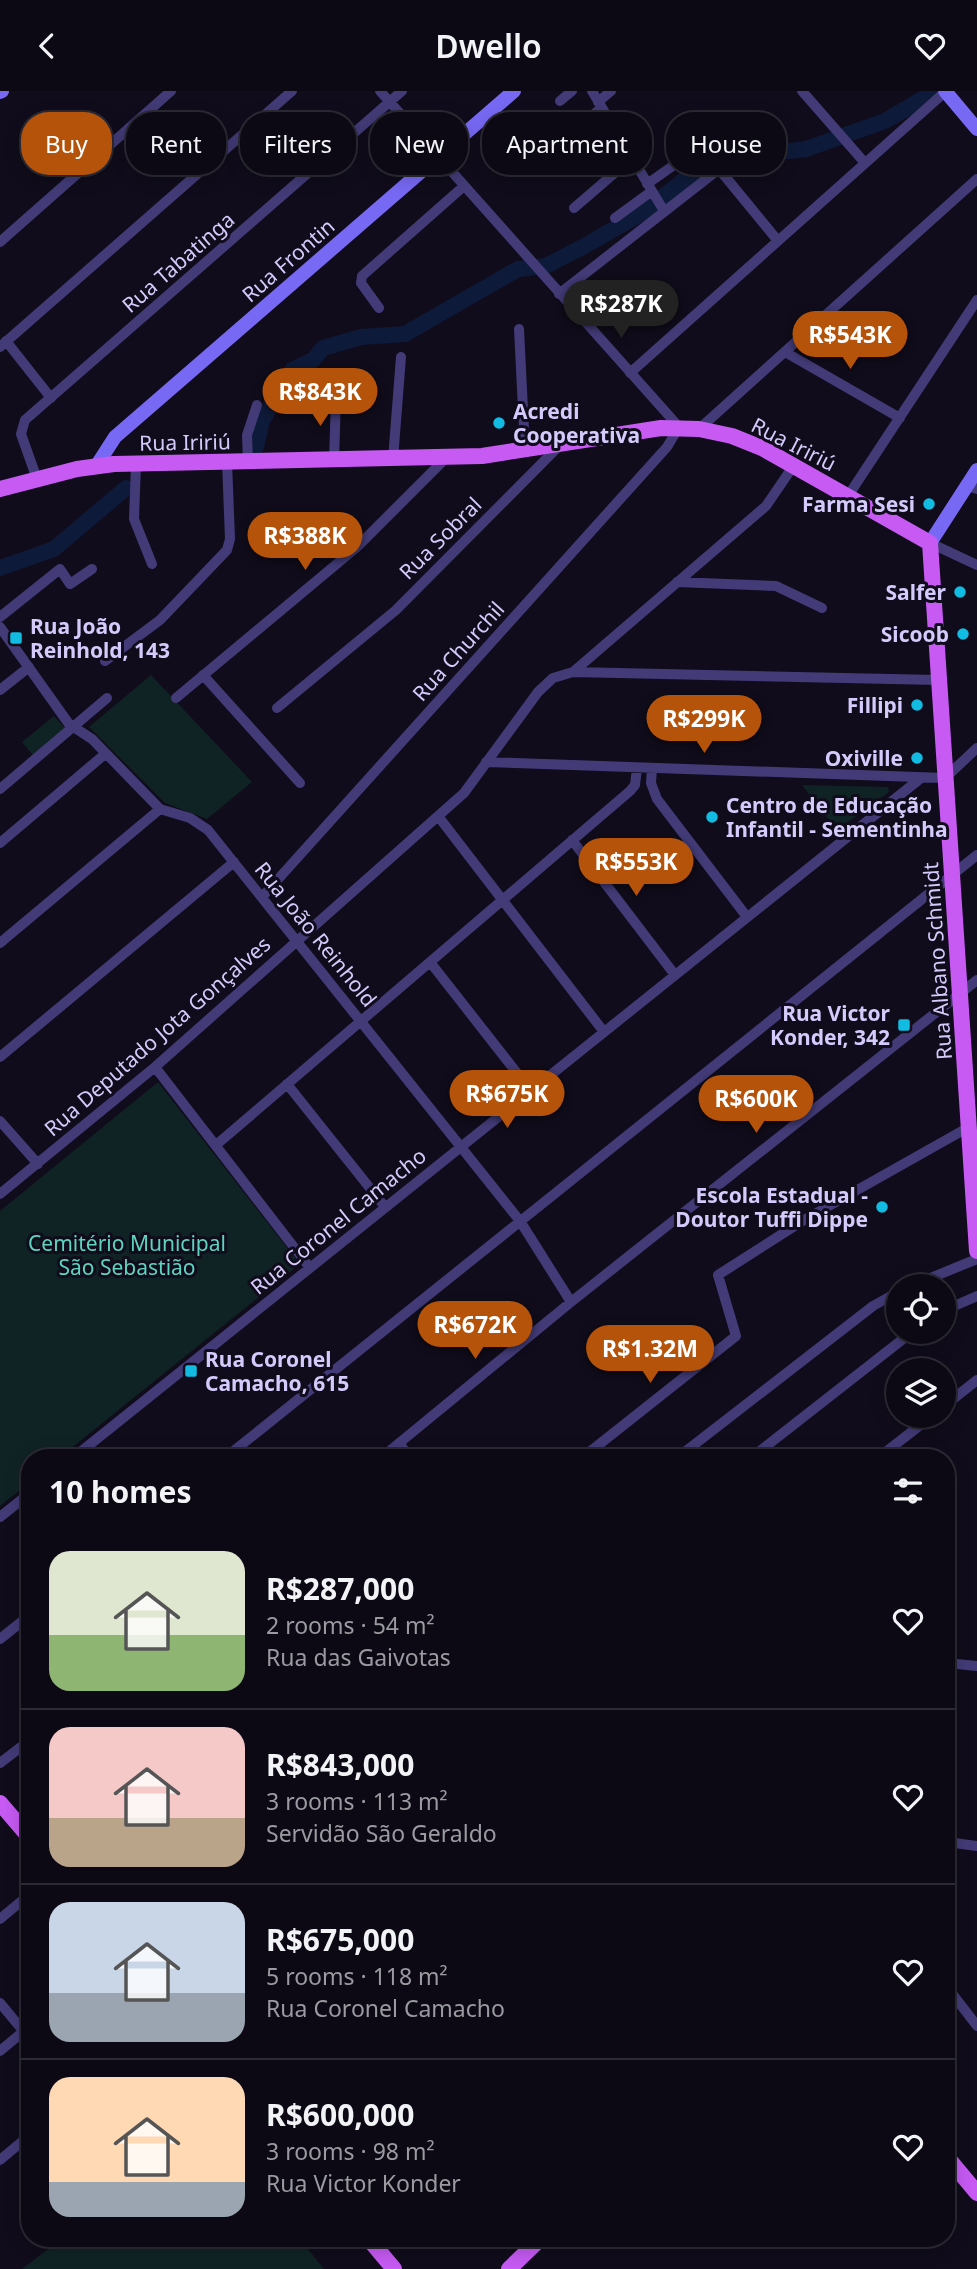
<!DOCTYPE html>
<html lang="en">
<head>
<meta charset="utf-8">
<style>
	:root { --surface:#0c0914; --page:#15121d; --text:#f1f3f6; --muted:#9a9aa0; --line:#2c2a34; --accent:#b45309 }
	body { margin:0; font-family:"Noto Sans",sans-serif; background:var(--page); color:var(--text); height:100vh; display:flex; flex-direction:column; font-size:26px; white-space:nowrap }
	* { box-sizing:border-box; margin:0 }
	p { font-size:23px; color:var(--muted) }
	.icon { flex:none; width:38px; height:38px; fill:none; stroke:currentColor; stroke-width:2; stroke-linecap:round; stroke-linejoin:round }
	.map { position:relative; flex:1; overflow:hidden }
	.sheet { position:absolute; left:21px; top:1358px; width:934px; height:798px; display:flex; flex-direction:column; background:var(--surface); border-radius:28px; box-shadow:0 4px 18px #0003,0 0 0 2px var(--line) }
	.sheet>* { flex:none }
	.banner { position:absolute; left:21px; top:21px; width:936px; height:63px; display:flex; gap:14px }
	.tools { position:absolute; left:886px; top:1183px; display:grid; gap:14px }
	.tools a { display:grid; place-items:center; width:70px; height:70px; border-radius:50%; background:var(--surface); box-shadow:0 4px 18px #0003,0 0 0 2px var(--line); font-size:35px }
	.price { position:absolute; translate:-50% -60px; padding:0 16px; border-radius:24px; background:var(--accent); color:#fff; font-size:23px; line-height:46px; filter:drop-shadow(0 2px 4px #0008) }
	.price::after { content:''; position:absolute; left:50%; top:42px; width:21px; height:16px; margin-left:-10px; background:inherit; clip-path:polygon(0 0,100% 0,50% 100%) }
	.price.current { background:#222; color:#fff }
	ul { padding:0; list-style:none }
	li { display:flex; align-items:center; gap:21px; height:175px; padding:0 28px }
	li+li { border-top:2px solid var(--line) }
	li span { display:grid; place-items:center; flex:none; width:196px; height:140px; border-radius:21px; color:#555 }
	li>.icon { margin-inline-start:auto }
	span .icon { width:84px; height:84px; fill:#fffc; stroke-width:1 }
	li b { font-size:30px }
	h2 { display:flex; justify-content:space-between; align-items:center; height:84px; padding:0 28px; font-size:30px }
	.pill { padding:0 24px; border-radius:28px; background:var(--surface); box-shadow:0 4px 18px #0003,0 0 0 2px var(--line); font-size:24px; line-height:63px }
	.pill.current { background:var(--accent); color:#fff }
	header { display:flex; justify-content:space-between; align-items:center; height:91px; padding:0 28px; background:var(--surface); font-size:32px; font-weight:600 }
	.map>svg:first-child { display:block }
</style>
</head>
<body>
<header><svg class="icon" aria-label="back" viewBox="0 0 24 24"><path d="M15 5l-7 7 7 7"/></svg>Dwello<svg class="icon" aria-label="heart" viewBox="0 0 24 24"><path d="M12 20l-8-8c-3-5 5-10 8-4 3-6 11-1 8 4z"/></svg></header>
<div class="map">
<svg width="977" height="2178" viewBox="0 0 977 2178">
	<rect width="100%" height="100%" fill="#100c1b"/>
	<path fill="#102324" d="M 151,584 L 252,691 L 207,728 L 165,712 L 89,636 Z
		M 54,625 L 65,637 L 33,664 L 22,651 Z
		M 802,694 L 888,696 L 889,701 L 837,739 Z
		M 158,991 L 295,1167 L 296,1176 L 59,1367 L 30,1367 L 30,1391 L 0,1415 L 0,1120 Z
		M 63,2147 L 299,2147 L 324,2178 L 22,2178 Z"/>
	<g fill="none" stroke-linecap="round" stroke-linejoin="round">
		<path stroke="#0e1a39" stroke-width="16" d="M 256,356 L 262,330 L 292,279 L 313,269 L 323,257 L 361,246 L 405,243 L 518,178 L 546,175 L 588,153 L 647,119 L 691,83 L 717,68 L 806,58 L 885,30 L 936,0
			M 0,477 L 54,458 L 126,397"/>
		<path stroke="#423b77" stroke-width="10" d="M 592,0 L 664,120
			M 802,0 L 865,72
			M 560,10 L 572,0
			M 598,11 L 611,0
			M 577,38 L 601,17
			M 647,93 L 707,51
			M 574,117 L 632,67
			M 615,127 L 652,100
			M 0,151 L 171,0
			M 559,203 L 719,78 L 778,150
			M 379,217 L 361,192 L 362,185 L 464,95
			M 519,238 L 525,359
			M 6,250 L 51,307
			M 0,256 L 292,0
			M 785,261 L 900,327
			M 630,282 L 945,1
			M 699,338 L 977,88
			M 393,368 L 401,266
			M 334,369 L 336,306
			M 248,371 L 247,344 L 257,314
			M 136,373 L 134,428 L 152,473
			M 37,388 L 21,343 L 25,329 L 402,0
			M 967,395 L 977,398
			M 848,405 L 977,209
			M 930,452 L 977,474
			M 677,491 L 776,495 L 822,517
			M 0,526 L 60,478 L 70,493 L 92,478
			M 0,536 L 69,633 L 92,648 L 160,718 L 190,727 L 208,739 L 520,1130 L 571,1211
			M 105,570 L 160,529 L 227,459 L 230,448 L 227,371
			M 573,581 L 766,415 L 794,374
			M 203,584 L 300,692
			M 0,599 L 29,576
			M 176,607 L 357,456 L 446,367
			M 277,617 L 396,519 L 561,353
			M 486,671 L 945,687 L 977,657
			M 652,677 L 651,692 L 657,708 L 747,826
			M 0,698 L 107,607
			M 438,725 L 604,941
			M 572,749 L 675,884
			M 0,752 L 105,663
			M 262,806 L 667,356 L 679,336 L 380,0
			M 0,852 L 160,718
			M 430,871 L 531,1000
			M 0,966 L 234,771
			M 155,976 L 310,1177
			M 287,993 L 385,1116
			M 0,1030 L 38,1073
			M 216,1054 L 630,700 L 635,694 L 637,677
			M 0,1103 L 155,976 L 464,702 L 538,601 L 553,587 L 573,581 L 938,589
			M 911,1195 L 977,1168
			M 943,1220 L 977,1205
			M 943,1316 L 977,1289
			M 399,1352 L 410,1367
			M 73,1367 L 921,687
			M 225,1367 L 977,764
			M 381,1367 L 571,1211 L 977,889
			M 582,1367 L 736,1245 L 718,1184 L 804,1129 L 969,1036
			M 677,1367 L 873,1215 L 898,1201
			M 751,1367 L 912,1241
			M 878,1367 L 932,1325
			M 0,1426 L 30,1402
			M 0,1548 L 30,1524
			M 947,1572 L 977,1575
			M 0,1672 L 30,1649
			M 947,1751 L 977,1755
			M 0,1828 L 30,1803
			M 947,1896 L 977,1935
			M 0,1912 L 30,1948
			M 0,1960 L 30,1935
			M 0,2069 L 30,2044"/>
		<path stroke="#7869f4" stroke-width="14" d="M 945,0 L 977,38
			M 0,1 L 2,0
			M 97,374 L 115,346 L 514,0
			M 930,452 L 977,379"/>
		<path stroke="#c65af3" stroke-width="16" d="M 0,398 L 77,378 L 114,373 L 482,365 L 661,337 L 699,338 L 732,345 L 762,357 L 930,452 L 977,1160
			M 0,1712 L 30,1747
			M 947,2066 L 977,2102
			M 368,2147 L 394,2178
			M 509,2178 L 541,2147"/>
	</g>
	<g fill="#11bbe1" stroke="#100c1b" stroke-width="2.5">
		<circle cx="499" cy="332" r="7"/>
		<circle cx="929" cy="413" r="7"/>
		<circle cx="960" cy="501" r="7"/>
		<circle cx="963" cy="543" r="7"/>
		<rect x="9" y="540" width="14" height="14" rx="3.5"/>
		<circle cx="917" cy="614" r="7"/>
		<circle cx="917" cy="667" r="7"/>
		<circle cx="712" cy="726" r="7"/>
		<rect x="897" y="927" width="14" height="14" rx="3.5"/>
		<circle cx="882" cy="1116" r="7"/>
		<rect x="184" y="1273" width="14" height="14" rx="3.5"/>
	</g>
	<g text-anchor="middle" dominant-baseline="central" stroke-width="6" stroke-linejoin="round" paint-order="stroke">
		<g font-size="21" fill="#d4cafb" stroke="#100c1b">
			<text transform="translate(288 169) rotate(-41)">Rua Frontin</text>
			<text transform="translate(178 171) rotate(-41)">Rua Tabatinga</text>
			<text transform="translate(185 351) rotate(-1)">Rua Iririú</text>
			<text transform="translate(794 353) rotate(27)">Rua Iririú</text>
			<text transform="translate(440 447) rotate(-45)">Rua Sobral</text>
			<text transform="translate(458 560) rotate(-48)">Rua Churchil</text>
			<text transform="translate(316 843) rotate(51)">Rua João Reinhold</text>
			<text transform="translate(937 870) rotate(-94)">Rua Albano Schmidt</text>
			<text transform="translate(157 945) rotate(-41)">Rua Deputado Jota Gonçalves</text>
			<text transform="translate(338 1130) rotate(-39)">Rua Coronel Camacho</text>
		</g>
		<g font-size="21" font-weight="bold" fill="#d4cafb" stroke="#100c1b" text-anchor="end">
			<text x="513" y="320" text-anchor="start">Acredi<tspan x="513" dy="24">Cooperativa</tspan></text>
			<text x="915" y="413">Farma Sesi</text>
			<text x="946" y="501">Salfer</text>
			<text x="30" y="535" text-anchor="start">Rua João<tspan x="30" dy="24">Reinhold, 143</tspan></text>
			<text x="949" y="543">Sicoob</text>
			<text x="903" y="614">Fillipi</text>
			<text x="903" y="667">Oxiville</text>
			<text x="726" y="714" text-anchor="start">Centro de Educação<tspan x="726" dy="24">Infantil - Sementinha</tspan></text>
			<text x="890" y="922">Rua Victor<tspan x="890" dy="24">Konder, 342</tspan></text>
			<text x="868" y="1104">Escola Estadual -<tspan x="868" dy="24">Doutor Tuffi Dippe</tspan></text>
			<text x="205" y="1268" text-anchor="start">Rua Coronel<tspan x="205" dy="24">Camacho, 615</tspan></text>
		</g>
		<g font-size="21" fill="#5dd4c0" stroke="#100c1b">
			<text x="127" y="1152">Cemitério Municipal<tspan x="127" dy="24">São Sebastião</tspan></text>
		</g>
	</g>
</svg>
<div class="tools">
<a><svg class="icon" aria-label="locate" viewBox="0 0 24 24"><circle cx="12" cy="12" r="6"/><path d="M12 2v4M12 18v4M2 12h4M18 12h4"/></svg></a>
<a><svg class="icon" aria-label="layers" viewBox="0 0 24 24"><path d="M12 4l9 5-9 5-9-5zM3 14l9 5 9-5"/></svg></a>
</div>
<b class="price current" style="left:621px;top:249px">R$287K</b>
<b class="price" style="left:850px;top:280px">R$543K</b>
<b class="price" style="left:320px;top:337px">R$843K</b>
<b class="price" style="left:305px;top:481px">R$388K</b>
<b class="price" style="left:704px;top:664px">R$299K</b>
<b class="price" style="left:636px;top:807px">R$553K</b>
<b class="price" style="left:507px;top:1039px">R$675K</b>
<b class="price" style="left:756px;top:1044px">R$600K</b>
<b class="price" style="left:475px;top:1270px">R$672K</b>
<b class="price" style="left:650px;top:1294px">R$1.32M</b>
<div class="banner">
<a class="pill current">Buy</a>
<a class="pill">Rent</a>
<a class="pill">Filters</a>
<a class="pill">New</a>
<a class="pill">Apartment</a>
<a class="pill">House</a>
</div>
<section class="sheet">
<h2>10 homes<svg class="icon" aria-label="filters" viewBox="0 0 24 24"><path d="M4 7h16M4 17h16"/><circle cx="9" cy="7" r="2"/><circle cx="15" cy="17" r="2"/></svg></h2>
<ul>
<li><span style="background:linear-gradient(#dfe7d0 60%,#8fb573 0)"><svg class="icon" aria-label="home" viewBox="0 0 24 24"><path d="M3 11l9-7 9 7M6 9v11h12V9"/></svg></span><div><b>R$287,000</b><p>2 rooms · 54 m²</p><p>Rua das Gaivotas</p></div><svg class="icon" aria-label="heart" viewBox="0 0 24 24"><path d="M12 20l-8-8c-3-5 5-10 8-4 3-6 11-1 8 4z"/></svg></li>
<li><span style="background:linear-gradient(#f6c9c9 65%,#b9a48a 0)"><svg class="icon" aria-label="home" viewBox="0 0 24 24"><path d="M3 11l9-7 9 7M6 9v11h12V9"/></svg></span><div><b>R$843,000</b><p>3 rooms · 113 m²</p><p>Servidão São Geraldo</p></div><svg class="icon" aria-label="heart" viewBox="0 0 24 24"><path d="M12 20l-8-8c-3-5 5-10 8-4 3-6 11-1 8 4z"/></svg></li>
<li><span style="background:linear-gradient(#c9d6e8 65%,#9aa5b1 0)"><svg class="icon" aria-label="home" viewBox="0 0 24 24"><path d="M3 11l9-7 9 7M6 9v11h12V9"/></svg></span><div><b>R$675,000</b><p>5 rooms · 118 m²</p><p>Rua Coronel Camacho</p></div><svg class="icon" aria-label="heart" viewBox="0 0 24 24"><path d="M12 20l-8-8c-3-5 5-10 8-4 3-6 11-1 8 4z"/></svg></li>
<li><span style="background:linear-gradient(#ffd9b3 75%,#9aa5b1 0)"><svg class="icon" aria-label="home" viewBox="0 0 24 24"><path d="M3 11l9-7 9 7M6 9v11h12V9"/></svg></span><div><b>R$600,000</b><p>3 rooms · 98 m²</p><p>Rua Victor Konder</p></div><svg class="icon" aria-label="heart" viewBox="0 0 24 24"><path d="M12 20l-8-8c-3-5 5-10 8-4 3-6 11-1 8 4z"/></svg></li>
</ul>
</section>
</div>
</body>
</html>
